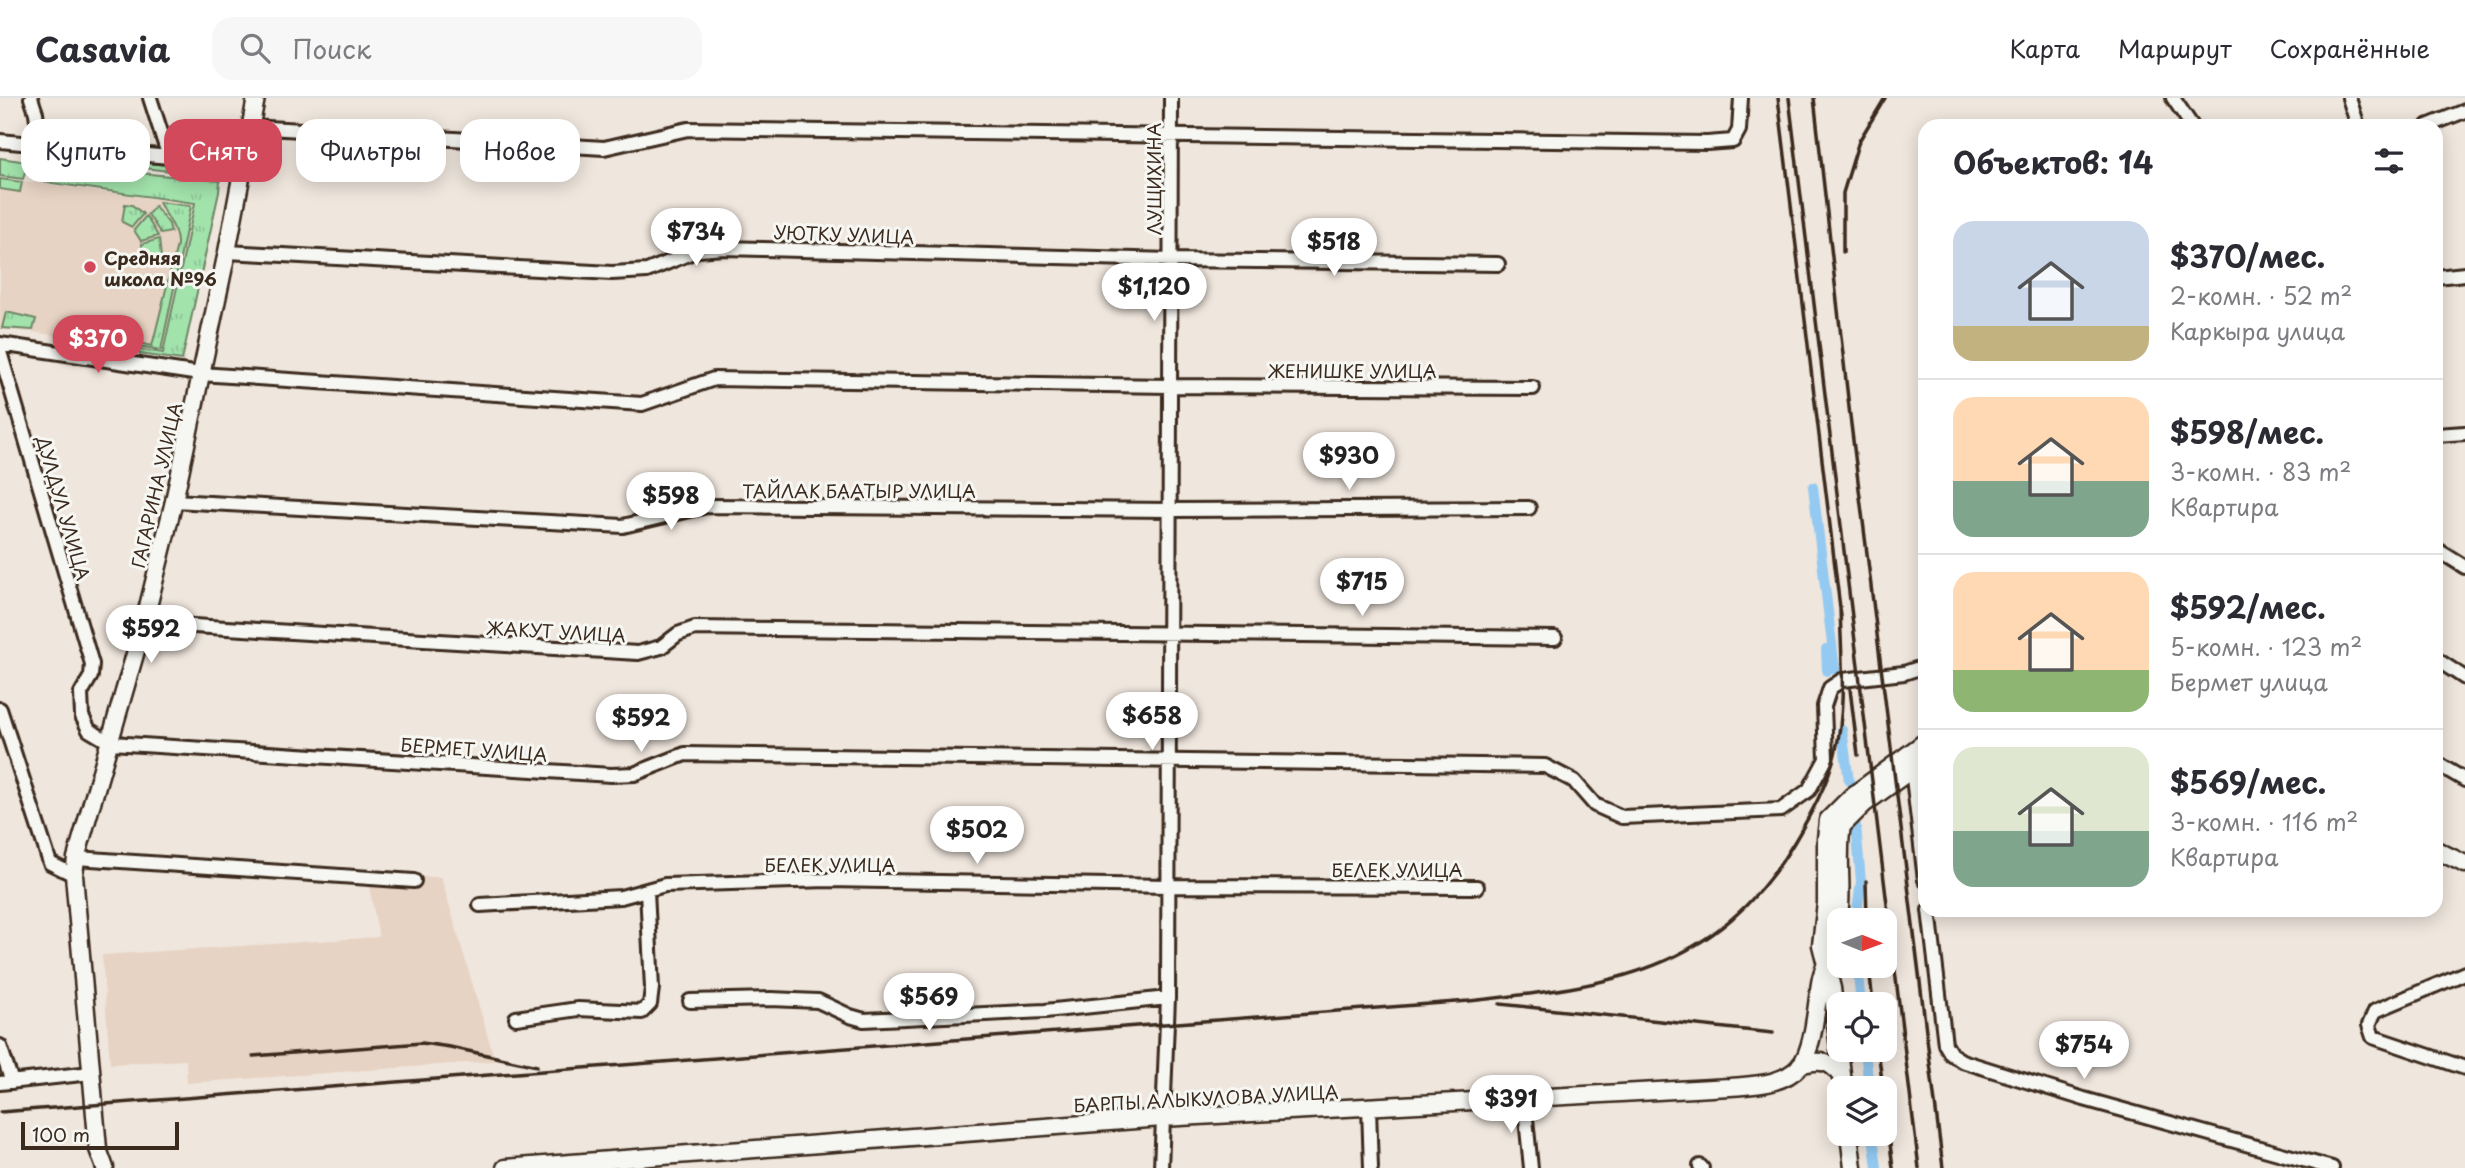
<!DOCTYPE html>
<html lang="ru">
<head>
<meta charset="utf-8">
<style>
	:root { --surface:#fff; --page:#f7f7f7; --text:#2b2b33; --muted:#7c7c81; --line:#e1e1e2; --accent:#d1495b }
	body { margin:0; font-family:"Playpen Sans",sans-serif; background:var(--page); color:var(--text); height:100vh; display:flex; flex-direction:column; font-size:26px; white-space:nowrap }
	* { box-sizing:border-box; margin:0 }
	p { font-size:23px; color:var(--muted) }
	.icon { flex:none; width:38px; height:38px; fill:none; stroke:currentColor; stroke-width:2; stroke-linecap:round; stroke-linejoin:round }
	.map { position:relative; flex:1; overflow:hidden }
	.details { position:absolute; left:1918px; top:21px; width:525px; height:798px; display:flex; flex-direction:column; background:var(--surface); border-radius:21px; box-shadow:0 4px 18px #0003 }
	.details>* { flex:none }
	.top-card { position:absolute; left:21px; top:21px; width:665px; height:63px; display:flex; gap:14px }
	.needle { width:46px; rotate:91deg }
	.buttons { position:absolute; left:1827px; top:810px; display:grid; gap:14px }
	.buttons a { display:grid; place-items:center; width:70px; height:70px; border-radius:14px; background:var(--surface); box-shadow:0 4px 18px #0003; font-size:35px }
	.scale { position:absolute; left:21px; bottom:18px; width:158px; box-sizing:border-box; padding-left:7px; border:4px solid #3b2a1e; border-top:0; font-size:19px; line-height:24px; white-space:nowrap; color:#3b2a1e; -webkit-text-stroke:5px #f6f6f2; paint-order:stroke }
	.price { position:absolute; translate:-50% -60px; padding:0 16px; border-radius:24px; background:#fff; color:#222; font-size:23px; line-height:46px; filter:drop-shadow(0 2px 4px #0008) }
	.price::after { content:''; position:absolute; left:50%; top:42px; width:21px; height:16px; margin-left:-10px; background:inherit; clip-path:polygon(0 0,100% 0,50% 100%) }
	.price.on { background:var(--accent); color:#fff }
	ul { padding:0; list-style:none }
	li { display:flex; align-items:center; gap:21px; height:175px; padding:0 35px }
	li+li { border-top:2px solid var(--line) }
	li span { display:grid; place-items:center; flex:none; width:196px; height:140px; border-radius:21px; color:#555 }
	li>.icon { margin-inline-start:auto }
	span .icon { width:84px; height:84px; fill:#fffc; stroke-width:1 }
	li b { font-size:30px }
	h2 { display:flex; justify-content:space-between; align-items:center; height:84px; padding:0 35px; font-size:30px }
	.tag { padding:0 24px; border-radius:21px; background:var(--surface); box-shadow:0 4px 18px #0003; font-size:24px; line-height:63px }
	.tag.on { background:var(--accent); color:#fff }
	header { display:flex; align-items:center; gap:42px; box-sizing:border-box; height:98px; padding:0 35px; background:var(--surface); border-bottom:2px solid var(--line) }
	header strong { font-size:33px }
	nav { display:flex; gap:38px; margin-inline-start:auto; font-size:24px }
	.search { width:490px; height:63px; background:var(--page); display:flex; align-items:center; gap:18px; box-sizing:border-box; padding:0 24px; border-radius:21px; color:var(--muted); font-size:26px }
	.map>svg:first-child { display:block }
</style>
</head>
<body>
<header>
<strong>Casavia</strong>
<div class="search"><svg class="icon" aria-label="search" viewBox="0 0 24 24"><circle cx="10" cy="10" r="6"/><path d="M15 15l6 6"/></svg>Поиск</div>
<nav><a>Карта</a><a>Маршрут</a><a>Сохранённые</a></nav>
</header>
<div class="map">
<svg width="2465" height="1070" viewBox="0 0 2465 1070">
	<defs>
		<pattern id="grass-tufts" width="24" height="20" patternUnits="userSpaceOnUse" patternTransform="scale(1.75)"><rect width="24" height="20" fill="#a2e3ac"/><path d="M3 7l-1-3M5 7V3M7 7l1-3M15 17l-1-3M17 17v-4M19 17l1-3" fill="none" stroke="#8cc394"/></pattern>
	</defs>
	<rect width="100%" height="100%" fill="#efe6dd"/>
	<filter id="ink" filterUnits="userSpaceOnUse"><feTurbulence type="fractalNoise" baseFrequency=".0143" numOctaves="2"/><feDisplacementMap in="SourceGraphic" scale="14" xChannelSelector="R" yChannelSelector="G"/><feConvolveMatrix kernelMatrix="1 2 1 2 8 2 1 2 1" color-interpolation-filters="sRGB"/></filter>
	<g filter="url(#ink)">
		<path fill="#e7d3c3" d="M 0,80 L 193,106 L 162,254 L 32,234 L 0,231 Z
			M 367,778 L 441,779 L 495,963 L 187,985 L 186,962 L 110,966 L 102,857 L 379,839 Z"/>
		<path fill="url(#grass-tufts)" stroke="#6e8665" stroke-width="2" d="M 45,56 L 76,58 L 89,62 L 120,62 L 205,71 L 214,73 L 218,77 L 160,72 L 121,67 L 87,66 L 76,62 L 43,60 Z
			M 0,60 L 28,64 L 23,81 L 0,78 Z
			M 41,65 L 76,67 L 89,71 L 89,80 L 107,81 L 108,73 L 120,73 L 220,83 L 219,94 L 182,262 L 140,256 L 135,251 L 163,255 L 195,105 L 37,83 Z
			M 0,81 L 22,84 L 20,94 L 0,91 Z
			M 159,104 L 191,108 L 161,252 L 137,248 L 139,245 L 152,248 L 177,147 C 178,129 165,118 159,104 Z
			M 125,106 L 132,107 L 143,116 L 132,129 L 122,124 Z
			M 155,108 L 169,126 L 171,134 L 161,136 L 148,116 Z
			M 146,118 L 158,138 L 141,143 L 134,132 Z
			M 159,141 L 161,159 L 159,165 L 143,161 L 142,146 Z
			M 6,214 L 36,221 L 33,232 L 2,230 Z"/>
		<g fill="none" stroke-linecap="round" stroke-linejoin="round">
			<path stroke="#94caf2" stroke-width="10" d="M 1813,389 L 1835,571
				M 1826,551 L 1827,573
				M 1842,632 L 1849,683
				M 1856,728 L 1861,783 L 1856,822
				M 1857,868 L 1861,906
				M 1865,952 L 1869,990
				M 1874,1046 L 1877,1070"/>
			<defs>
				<path id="minor" d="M 31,0 L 36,15 L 40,46
					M 150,0 L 169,59
					M 2173,0 L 2192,28
					M 2349,0 L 2358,28
					M 2427,28 L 2465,13
					M 251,29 L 604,50 L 688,31 L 1707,45 L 1733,43 L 1739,32 L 1741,0
					M 0,43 L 169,59 L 244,69
					M 227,154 L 612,175 L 647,173 L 698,152 L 724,150 L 1171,162 L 1498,166
					M 2436,179 L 2465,176
					M 0,246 L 200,276 L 642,306 L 714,281 L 1170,288 L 1533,290
					M 0,254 L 92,566 L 91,578 L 81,595 L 82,618 L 89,632 L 111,645 L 611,677 L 634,676 L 685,656 L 1545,668 L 1574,683 L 1595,707 L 1622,719 L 1781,712 L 1809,692 L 1826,661 L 1824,608 L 1830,590 L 1842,582 L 1904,575 L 1925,568
					M 2436,337 L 2465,335
					M 174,403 L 623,428 L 707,408 L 1170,412 L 1529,410
					M 2436,451 L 2465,469
					M 144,525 L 638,555 L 661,549 L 678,536 L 695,530 L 1555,540
					M 2436,561 L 2465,580
					M 0,611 L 50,765 L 74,777
					M 2436,665 L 2465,682
					M 1912,671 L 1925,782
					M 76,760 L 414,783
					M 480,807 L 621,799 L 665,787 L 828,782 L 1168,788 L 1477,789
					M 1929,812 L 1945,946 L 1951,956 L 1962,963 L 2084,1001 L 2332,1070
					M 2465,875 L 2375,913 L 2369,927 L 2373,939 L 2465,970
					M 690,903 L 771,901 L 818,903 L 850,918 L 864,922 L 1045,913 L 1168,900
					M 516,920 L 578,911 L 642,914 L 650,906 L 652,890 L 647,793
					M 0,948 L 12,984
					M 0,985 L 91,975
					M 1524,1001 L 1531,1070
					M 1369,1010 L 1371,1070
					M 1700,1068 L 1702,1070
					M 1161,1070 L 1168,900 L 1171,0"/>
				<path id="major" d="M 2436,752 L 2465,766
					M 1800,967 C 1819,961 1833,962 1842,981
					M 1843,985 L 1832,890 L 1821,847 L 1826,805 L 1826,741 L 1828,722 L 1852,698 L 1925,644
					M 1849,1036 L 1853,1070
					M 105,1070 L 98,1051 L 74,777 L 76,760 L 144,525 L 174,403 L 227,154 L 256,0
					M 505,1070 L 1162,1020 L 1730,989 C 1754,987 1783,987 1800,968 C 1815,949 1816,904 1821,880 C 1824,868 1830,857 1834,845 C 1837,834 1839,820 1840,808 C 1842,782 1837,754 1842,728 L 1864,706 L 1925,662"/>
			</defs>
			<use href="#minor" stroke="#3b2a1e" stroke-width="18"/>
			<use href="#major" stroke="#3b2a1e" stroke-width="21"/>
			<use href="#minor" stroke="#f6f6f2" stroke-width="12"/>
			<use href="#major" stroke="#f6f6f2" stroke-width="16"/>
			<path stroke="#3b2a1e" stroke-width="3.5" d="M 1778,0 L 1841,518
				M 1789,0 L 1919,1070
				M 1814,0 L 1850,318 L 1943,1070
				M 1843,154 L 1843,95 L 1859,43 L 1885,0
				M 1850,591 L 1858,657
				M 1866,783 L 1867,822
				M 1869,868 L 1873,906
				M 1500,906 L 1773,935
				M 1878,952 L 1883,990
				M 253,958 L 422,945 L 450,949 L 537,968
				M 1885,1006 L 1893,1070
				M 0,1014 L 1469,903 C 1609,888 1717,875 1795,743 C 1811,716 1827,687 1835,656 C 1847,608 1841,557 1840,508"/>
		</g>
	</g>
	<circle fill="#d1495b" stroke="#f6f6f2" stroke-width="2.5" cx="90" cy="169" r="7"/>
	<g text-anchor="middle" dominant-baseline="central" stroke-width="6" stroke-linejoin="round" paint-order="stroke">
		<g font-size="18" fill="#3b2a1e" stroke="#f6f6f2">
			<text transform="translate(1153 81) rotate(-90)">ЛУЩИХИНА</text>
			<text transform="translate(844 136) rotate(2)">УЮТКУ УЛИЦА</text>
			<text x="1352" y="272">ЖЕНИШКЕ УЛИЦА</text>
			<text transform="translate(156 387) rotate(-77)">ГАГАРИНА УЛИЦА</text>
			<text x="859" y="392">ТАЙЛАК БААТЫР УЛИЦА</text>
			<text transform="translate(64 410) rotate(74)">ДУЛДУЛ УЛИЦА</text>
			<text transform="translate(556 533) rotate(3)">ЖАКУТ УЛИЦА</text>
			<text transform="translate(474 651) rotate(4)">БЕРМЕТ УЛИЦА</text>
			<text x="830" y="766">БЕЛЕК УЛИЦА</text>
			<text x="1397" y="771">БЕЛЕК УЛИЦА</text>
			<text transform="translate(1206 1000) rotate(-3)">БАРПЫ АЛЫКУЛОВА УЛИЦА</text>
		</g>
		<g font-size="18" font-weight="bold" fill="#3b2a1e" stroke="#f6f6f2" text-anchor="start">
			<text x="104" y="159">Средняя<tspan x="104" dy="21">школа №96</tspan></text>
		</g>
	</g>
</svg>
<div class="buttons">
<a><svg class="needle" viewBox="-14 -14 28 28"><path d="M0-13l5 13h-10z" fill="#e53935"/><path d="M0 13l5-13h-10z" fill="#7c7c81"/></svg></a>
<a><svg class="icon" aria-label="locate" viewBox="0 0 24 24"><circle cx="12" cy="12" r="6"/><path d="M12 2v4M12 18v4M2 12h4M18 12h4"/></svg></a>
<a><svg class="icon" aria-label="layers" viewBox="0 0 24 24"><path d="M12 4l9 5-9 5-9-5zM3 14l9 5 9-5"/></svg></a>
</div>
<div class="scale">100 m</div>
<b class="price" style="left:696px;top:170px">$734</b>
<b class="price" style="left:1334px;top:180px">$518</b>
<b class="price" style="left:1154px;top:225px">$1,120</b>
<b class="price on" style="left:98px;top:277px">$370</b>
<b class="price" style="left:1349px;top:394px">$930</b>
<b class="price" style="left:671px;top:434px">$598</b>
<b class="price" style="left:1362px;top:520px">$715</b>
<b class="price" style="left:151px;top:567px">$592</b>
<b class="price" style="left:1152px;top:654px">$658</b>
<b class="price" style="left:641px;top:656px">$592</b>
<b class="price" style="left:977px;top:768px">$502</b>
<b class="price" style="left:929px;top:935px">$569</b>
<b class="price" style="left:2084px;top:983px">$754</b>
<b class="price" style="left:1511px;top:1037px">$391</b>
<div class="top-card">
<a class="tag">Купить</a>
<a class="tag on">Снять</a>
<a class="tag">Фильтры</a>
<a class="tag">Новое</a>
</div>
<section class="details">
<h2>Объектов: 14<svg class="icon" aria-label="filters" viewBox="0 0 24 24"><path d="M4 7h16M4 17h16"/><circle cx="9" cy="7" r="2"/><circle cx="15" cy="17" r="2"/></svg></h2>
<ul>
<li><span style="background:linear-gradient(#c9d6e8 75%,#c2b280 0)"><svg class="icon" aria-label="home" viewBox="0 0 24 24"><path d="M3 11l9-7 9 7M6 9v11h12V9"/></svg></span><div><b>$370/мес.</b><p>2-комн. · 52 m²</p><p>Каркыра улица</p></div></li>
<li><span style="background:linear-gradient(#ffd9b3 60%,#7fa58c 0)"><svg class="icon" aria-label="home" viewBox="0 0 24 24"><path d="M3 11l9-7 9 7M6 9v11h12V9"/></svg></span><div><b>$598/мес.</b><p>3-комн. · 83 m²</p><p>Квартира</p></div></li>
<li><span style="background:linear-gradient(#ffd9b3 70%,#8fb573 0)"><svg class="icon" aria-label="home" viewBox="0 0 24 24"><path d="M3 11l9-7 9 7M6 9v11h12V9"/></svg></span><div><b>$592/мес.</b><p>5-комн. · 123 m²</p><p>Бермет улица</p></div></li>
<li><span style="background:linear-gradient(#dfe7d0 60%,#7fa58c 0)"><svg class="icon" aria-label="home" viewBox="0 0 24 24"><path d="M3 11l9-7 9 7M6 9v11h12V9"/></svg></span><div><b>$569/мес.</b><p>3-комн. · 116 m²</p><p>Квартира</p></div></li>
</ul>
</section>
</div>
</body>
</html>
